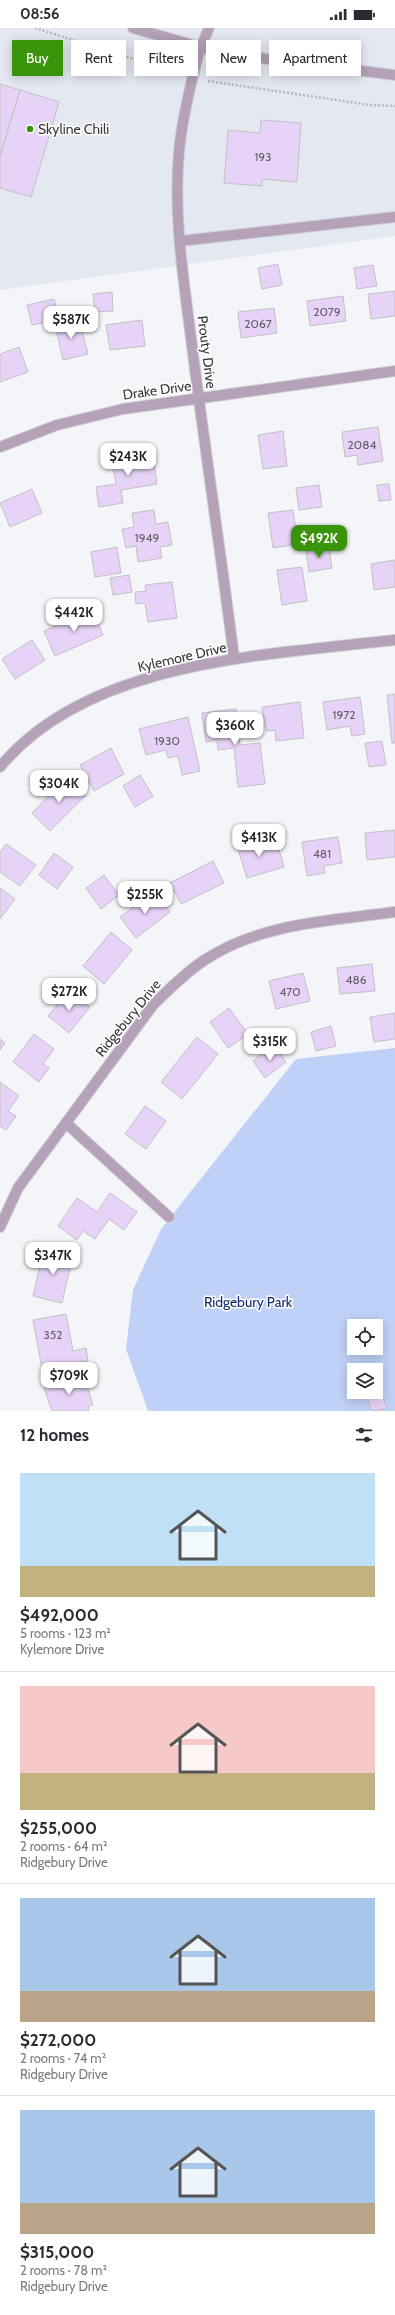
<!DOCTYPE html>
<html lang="en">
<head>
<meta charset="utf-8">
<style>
	:root { --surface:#fff; --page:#f2f2f3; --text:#2b2b33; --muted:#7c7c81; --line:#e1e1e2; --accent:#3a940a }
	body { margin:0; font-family:Cabin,sans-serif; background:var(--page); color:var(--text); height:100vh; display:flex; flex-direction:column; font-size:15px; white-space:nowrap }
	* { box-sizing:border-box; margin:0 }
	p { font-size:13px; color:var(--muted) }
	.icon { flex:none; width:22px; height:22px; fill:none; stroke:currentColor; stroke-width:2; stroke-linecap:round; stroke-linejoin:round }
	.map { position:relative; height:1383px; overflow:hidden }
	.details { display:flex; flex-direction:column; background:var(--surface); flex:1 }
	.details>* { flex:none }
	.hud { position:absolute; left:12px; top:12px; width:371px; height:36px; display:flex; gap:8px }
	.tools { position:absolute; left:347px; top:1291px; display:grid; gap:8px }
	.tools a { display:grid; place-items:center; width:36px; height:36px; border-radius:0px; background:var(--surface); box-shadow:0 2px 10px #0003; font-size:20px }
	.price { position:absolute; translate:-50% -34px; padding:0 9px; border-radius:8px; background:#fff; color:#222; font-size:13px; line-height:26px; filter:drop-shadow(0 1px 2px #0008) }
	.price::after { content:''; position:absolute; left:50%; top:24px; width:12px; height:9px; margin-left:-6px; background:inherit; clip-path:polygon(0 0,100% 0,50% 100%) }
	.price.selected { background:var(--accent); color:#fff }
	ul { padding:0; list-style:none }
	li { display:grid; align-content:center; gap:8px; height:212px; padding:0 20px }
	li+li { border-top:1px solid var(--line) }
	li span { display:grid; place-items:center; height:124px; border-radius:0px; color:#555 }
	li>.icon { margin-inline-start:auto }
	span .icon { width:72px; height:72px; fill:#fffc; stroke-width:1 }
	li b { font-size:17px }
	h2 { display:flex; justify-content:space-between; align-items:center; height:48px; padding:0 20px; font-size:17px }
	.tag { padding:0 14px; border-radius:0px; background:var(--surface); box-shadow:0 2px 10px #0003; font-size:14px; line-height:36px }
	.tag.selected { background:var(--accent); color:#fff }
	.status { display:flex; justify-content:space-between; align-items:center; height:28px; padding:0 20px; background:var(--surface); direction:ltr }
	.status svg { height:11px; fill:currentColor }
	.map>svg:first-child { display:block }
</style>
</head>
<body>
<div class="status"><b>08:56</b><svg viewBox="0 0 49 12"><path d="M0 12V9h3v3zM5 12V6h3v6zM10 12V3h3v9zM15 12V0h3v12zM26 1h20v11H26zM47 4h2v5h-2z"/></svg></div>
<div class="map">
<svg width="395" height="1383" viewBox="0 0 395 1383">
	<rect width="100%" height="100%" fill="#f4f5f8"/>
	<path fill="#e4e8f1" d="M 0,0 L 395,0 L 395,208 L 0,262 Z"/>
	<path fill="#c0d1f7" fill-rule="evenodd" d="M 395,1020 L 395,1383 L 148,1383 L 126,1321 L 133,1262 L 161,1201 L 296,1031 ZM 354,1298 L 376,1298 L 376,1320 L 354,1320 ZM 354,1342 L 376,1342 L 376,1364 L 354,1364 Z"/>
	<path fill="#e8d3f8" stroke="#c2c1c3" d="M 0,56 L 20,62 L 0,128 Z
		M 20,62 L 59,74 L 31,169 L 0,160 L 0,128 Z
		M 261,92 L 301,95 L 297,154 L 262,151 L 262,158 L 224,155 L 228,102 L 260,105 Z
		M 278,236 L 282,257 L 262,261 L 258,240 Z
		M 373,237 L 377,258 L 357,261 L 354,240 Z
		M 395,263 L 395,288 L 371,291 L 368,266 Z
		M 112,264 L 113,283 L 95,284 L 93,266 Z
		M 343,268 L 346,293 L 310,298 L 307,273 Z
		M 54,271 L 60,291 L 32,297 L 27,277 Z
		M 274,280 L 277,305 L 241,310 L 238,284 Z
		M 79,291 L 88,326 L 63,332 L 55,297 Z
		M 142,292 L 145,318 L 110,322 L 106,297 Z
		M 19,319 L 28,344 L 0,354 L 0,326 Z
		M 378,399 L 383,433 L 358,437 L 357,427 L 345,429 L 342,404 Z
		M 283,403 L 287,438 L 263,441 L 258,407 Z
		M 152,423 L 157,456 L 121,462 L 123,475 L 99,479 L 96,459 L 116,456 L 111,429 Z
		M 389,456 L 391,472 L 379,473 L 377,457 Z
		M 319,457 L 322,479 L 299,482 L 296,460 Z
		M 32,461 L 42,485 L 10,499 L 0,475 Z
		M 154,482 L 156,496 L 168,494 L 172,517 L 160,519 L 162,530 L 138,534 L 136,518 L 126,520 L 122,501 L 134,499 L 132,485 Z
		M 293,482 L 298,516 L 273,520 L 268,485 Z
		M 117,519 L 121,545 L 95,549 L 91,524 Z
		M 329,519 L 332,540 L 309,544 L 306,522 Z
		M 395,532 L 395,559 L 374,562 L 371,536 Z
		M 302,539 L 307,573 L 282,577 L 277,542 Z
		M 129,547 L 132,564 L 113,567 L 110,550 Z
		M 172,554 L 177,590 L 148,594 L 145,575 L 136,576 L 135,564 L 146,563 L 145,557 Z
		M 92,582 L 103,607 L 55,628 L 44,603 Z
		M 32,612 L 45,632 L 15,651 L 2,631 Z
		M 395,666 L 395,715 L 392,715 L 387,667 Z
		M 360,669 L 365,706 L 352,708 L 350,698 L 327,702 L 323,674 Z
		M 300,674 L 304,710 L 276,713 L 275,702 L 266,703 L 262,679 Z
		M 236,681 L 240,717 L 260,715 L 265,756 L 238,759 L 234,720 L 218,722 L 217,712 L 206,714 L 202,685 Z
		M 188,689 L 200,743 L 182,747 L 178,728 L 168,730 L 166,722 L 146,727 L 139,701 Z
		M 382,713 L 386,737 L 369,739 L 365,715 Z
		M 111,720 L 124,746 L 94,763 L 80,737 Z
		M 140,747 L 153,768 L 135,779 L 123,758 Z
		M 67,748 L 86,767 L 50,803 L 32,785 Z
		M 395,802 L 395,829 L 367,832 L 365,805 Z
		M 338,809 L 342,835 L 324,838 L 325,845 L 307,848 L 302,814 Z
		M 250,810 L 253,821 L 277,814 L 284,839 L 247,850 L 236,815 Z
		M 6,816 L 36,837 L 20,858 L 0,844 L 0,824 Z
		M 54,825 L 73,839 L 57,861 L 39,847 Z
		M 213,833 L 224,855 L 181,876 L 170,855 Z
		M 104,847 L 119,867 L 101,881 L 86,860 Z
		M 0,860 L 15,871 L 0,891 Z
		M 155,864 L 170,884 L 136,910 L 120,889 Z
		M 111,904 L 132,922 L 104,956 L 83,938 Z
		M 372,936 L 375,963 L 340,966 L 337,940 Z
		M 303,945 L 310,973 L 276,981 L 269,953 Z
		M 69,962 L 90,979 L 69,1005 L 48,988 Z
		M 229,980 L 248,1006 L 228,1020 L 210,994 Z
		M 395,985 L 395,1011 L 374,1014 L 370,989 Z
		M 331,998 L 336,1018 L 316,1023 L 311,1004 Z
		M 34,1006 L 54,1021 L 43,1036 L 49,1040 L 39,1054 L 13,1034 Z
		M 197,1009 L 218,1026 L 182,1071 L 161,1054 Z
		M 0,1011 L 5,1015 L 0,1022 Z
		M 274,1017 L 286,1034 L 265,1050 L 253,1033 Z
		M 0,1054 L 19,1068 L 8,1083 L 16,1088 L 6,1102 L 0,1098 Z
		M 145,1078 L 166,1093 L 146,1121 L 125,1106 Z
		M 110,1165 L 137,1184 L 124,1202 L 109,1191 L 95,1211 L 83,1203 L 77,1212 L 58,1198 L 77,1170 L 97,1184 Z
		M 44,1220 L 73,1227 L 62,1275 L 33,1268 Z
		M 66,1286 L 73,1323 L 86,1320 L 88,1333 L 42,1341 L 33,1292 Z
		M 77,1349 L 80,1357 L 86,1355 L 93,1377 L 88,1379 L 89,1383 L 52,1383 L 44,1360 Z
		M 380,1361 L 387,1380 L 372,1383 L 366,1366 Z"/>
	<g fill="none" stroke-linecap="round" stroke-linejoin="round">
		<defs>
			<path id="service" d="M 200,21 L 209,0
				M 180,213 L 395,189
				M 66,1095 L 169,1189"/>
			<path id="minor" d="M 200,21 C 191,54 182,89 179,124 C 173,188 184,254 192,318 C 205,422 221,526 234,630
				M 0,419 L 57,397 L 123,381 L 395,343
				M 0,739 C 88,632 267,627 395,612
				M 0,1199 L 18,1160 L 153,977 C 168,962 184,946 203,933 C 260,895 329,893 395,884"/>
			<path id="tertiary" d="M 133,0 L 221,25 L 395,47"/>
		</defs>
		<use href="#service" stroke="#cecfd2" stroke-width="12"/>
		<use href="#minor" stroke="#cecfd2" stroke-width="12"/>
		<use href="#tertiary" stroke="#cecfd2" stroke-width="12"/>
		<path stroke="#b6b7b9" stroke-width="2.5" stroke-dasharray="2 2" stroke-linecap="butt" d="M 35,0 L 178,45
			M 208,53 L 370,77 L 395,78"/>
		<use href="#service" stroke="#b5a1b8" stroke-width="10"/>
		<use href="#minor" stroke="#b5a1b8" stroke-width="10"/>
		<use href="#tertiary" stroke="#b5a1b8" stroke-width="10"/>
	</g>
	<circle fill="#3a940a" stroke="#fff" stroke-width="1.5" cx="30" cy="101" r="4"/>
	<g text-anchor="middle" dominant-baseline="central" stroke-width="3" stroke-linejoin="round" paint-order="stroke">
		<g font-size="12" fill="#645f69">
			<text x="263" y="128">193</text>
			<text x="327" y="283">2079</text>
			<text x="258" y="295">2067</text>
			<text x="362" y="416">2084</text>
			<text x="147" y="509">1949</text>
			<text x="344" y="686">1972</text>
			<text x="167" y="712">1930</text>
			<text x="322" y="825">481</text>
			<text x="356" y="951">486</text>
			<text x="290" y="963">470</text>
			<text x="53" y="1306">352</text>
		</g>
		<g font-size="14" fill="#383839" stroke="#fff" text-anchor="start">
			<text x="38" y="101">Skyline Chili</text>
		</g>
		<g font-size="14" fill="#383839" stroke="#fff">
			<text transform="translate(207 324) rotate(83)">Prouty Drive</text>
			<text transform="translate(157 362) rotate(-8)">Drake Drive</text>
			<text transform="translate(182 629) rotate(-13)">Kylemore Drive</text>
			<text transform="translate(128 990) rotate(-51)">Ridgebury Drive</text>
		</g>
		<g font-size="14" fill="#172d71" stroke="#fff">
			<text x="248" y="1274">Ridgebury Park</text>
		</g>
	</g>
</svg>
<div class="tools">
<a><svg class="icon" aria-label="locate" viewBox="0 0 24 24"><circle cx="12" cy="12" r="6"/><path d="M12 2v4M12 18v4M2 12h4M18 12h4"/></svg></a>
<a><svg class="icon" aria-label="layers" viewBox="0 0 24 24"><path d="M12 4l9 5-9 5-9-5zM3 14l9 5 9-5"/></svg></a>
</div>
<b class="price" style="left:71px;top:312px">$587K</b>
<b class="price" style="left:128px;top:449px">$243K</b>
<b class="price selected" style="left:319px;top:531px">$492K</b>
<b class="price" style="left:74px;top:605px">$442K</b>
<b class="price" style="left:235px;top:718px">$360K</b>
<b class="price" style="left:59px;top:776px">$304K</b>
<b class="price" style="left:259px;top:830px">$413K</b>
<b class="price" style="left:145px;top:887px">$255K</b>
<b class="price" style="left:69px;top:984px">$272K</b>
<b class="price" style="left:270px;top:1034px">$315K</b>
<b class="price" style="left:53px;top:1248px">$347K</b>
<b class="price" style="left:69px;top:1368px">$709K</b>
<div class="hud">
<a class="tag selected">Buy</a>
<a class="tag">Rent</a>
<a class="tag">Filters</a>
<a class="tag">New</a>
<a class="tag">Apartment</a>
</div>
</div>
<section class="details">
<h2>12 homes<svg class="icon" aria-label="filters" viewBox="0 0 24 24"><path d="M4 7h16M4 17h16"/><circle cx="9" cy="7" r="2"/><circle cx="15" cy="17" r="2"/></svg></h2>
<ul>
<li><span style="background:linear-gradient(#bfe0f5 75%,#c2b280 0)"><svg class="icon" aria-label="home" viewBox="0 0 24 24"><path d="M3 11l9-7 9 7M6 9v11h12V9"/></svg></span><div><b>$492,000</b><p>5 rooms · 123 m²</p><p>Kylemore Drive</p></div></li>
<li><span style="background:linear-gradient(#f6c9c9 70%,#c2b280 0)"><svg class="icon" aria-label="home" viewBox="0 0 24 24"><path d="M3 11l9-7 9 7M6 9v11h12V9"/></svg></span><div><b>$255,000</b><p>2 rooms · 64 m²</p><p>Ridgebury Drive</p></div></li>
<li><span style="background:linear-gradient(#a9c7e8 75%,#b9a48a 0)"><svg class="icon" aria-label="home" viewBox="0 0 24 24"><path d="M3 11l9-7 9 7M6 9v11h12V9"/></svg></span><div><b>$272,000</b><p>2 rooms · 74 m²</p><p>Ridgebury Drive</p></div></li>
<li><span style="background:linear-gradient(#a9c7e8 75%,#b9a48a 0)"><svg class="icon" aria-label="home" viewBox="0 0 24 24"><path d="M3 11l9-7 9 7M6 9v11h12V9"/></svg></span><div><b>$315,000</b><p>2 rooms · 78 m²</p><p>Ridgebury Drive</p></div></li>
</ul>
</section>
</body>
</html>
